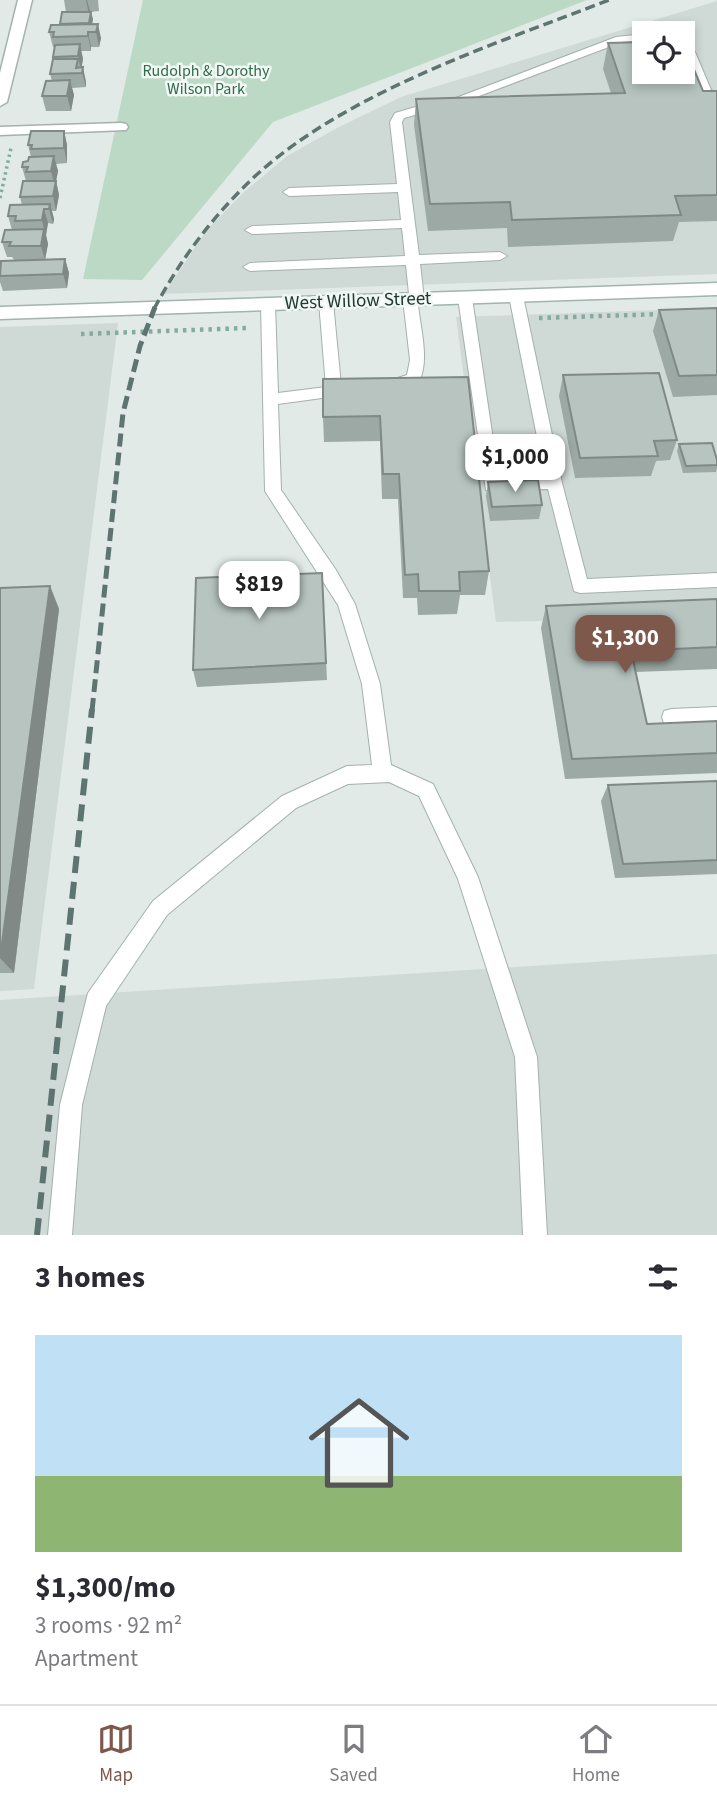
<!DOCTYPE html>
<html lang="en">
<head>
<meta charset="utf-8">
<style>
	:root { --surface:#fff; --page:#f7f7f7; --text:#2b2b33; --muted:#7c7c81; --line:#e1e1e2; --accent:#7e584a }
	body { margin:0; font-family:"Source Sans 3",sans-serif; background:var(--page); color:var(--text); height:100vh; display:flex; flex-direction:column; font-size:26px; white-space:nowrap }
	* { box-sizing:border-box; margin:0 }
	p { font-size:23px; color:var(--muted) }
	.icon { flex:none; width:38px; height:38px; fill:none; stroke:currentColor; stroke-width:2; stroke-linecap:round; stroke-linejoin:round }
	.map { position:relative; height:1235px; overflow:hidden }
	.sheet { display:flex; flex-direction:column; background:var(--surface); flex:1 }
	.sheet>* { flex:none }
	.buttons { position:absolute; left:632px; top:21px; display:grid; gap:14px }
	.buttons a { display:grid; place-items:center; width:63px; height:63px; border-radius:0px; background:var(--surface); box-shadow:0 4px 10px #0003; font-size:35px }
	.price { position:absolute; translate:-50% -60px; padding:0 16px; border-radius:14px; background:#fff; color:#222; font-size:23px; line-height:46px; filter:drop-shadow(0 2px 4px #0008) }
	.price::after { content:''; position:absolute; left:50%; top:42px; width:21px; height:16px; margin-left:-10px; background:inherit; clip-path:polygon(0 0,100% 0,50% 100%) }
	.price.on { background:var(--accent); color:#fff }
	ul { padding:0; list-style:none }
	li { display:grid; align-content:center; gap:14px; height:371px; padding:0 35px }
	li span { display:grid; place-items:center; height:217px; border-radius:0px; color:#555 }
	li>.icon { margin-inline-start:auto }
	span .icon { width:126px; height:126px; fill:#fffc; stroke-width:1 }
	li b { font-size:30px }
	h2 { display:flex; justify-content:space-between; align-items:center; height:84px; padding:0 35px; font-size:30px }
	.tabs { display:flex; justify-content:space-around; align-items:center; height:98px; border-top:2px solid var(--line); background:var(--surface); font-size:19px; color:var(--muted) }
	.tabs a { display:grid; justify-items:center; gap:4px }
	.tabs .on { color:var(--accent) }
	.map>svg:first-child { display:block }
</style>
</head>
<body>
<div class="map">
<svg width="717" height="1235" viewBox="0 0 717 1235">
	<rect width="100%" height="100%" fill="#e1eae7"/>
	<path fill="#cfd9d6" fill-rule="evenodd" d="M 717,1 L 717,274 L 164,294 L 206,231 L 244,192 L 287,156 L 337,128 L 401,97 ZM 644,33 L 682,33 L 682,72 L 644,72 Z
		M 717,308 L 717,616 L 496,622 L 456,317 Z
		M 118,323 L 34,989 L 0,991 L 0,327 Z
		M 717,954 L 717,1235 L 0,1235 L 0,1000 Z"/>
	<path fill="#bcd9c6" d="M 143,0 L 587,0 L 273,122 L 142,280 L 83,279 Z"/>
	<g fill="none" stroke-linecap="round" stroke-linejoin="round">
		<defs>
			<path id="lane" d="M 644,34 L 644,40 L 622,42 L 458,104 L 448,101 L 616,37 Z
				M 682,42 L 695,52 L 711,90 L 717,93 L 717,102 L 700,92 L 682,52 Z
				M 436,101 L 440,102 L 440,108 L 404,118 L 402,122 L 419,255 L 500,252 L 507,256 L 500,260 L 420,264 L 424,299 L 418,304 C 420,328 430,359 419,382 L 393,390 L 385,385 L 388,381 L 407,375 L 410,360 L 403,299 L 409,294 L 406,265 L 250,271 L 243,267 L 250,263 L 405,256 L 402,228 L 252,234 L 245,230 L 252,226 L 401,220 L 398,192 L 289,196 L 283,192 L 289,188 L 397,184 L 390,122 L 395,113 Z
				M 516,291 L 523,296 L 562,483 L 587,579 L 717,573 L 717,587 L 580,593 L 574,591 L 548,489 L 486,490 L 458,298 L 465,293 L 472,298 L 499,480 L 545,477 L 509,296 Z
				M 326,297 L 333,302 L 341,385 L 349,386 L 352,390 L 344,395 L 278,404 L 281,490 L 336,570 L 355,604 L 380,684 L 391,765 L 433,784 L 478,877 L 537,1057 L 547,1235 L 523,1235 L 515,1057 L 458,879 L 419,796 L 389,782 L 348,784 L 296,808 L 167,915 L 106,1006 L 82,1105 L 72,1235 L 48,1235 L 60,1105 L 88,993 L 153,901 L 282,796 L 347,766 L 372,765 L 362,684 L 338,605 L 265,491 L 261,304 L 268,299 L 275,304 L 278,393 L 326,387 L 319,302 Z
				M 717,707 L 717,723 L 671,725 L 664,723 L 662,717 L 664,711 L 671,709 Z"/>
			<path id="street" d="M 18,0 L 32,0 L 7,102 L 0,106 L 0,73 Z
				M 121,123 L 126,124 L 128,127 L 126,130 L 0,135 L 0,127 Z"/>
			<path id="secondary" d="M 717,283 L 717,295 L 0,319 L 0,307 Z"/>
		</defs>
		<use href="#lane" stroke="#a4b1ae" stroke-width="2"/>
		<use href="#street" stroke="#a4b1ae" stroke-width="3"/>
		<use href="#secondary" stroke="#a1b4af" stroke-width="3"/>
		<path stroke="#85aaa1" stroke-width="3.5" stroke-dasharray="2.5 3.5" stroke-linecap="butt" d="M 0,198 L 11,148"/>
		<path stroke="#85aaa1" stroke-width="4.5" stroke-dasharray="3.5 5" stroke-linecap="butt" d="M 539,318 L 664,314
			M 81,334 L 247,328"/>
		<use href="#lane" fill="#fff" fill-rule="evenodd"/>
		<use href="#street" fill="#fff" fill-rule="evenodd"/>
		<use href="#secondary" fill="#fff" fill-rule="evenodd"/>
		<path stroke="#5e7470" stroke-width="3.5" stroke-dasharray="10 5" stroke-linecap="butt" d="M 154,309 C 177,266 204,228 238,193 C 329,97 488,47 609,0"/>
		<path stroke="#5e7470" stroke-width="5" stroke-dasharray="13 6" stroke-linecap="butt" d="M 92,711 L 123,413 L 140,346 L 155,307"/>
		<path stroke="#5e7470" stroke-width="6" stroke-dasharray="17 9" stroke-linecap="butt" d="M 37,1235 L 92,709"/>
	</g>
	<path fill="#9da9a5" d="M 64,0 L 98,0 L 99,11 L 89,12 L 93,19 L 92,24 L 101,38 L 99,47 L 91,47 L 91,51 L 81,51 L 83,59 L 81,67 L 86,82 L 86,87 L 72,88 L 74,95 L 71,111 L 46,111 L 42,96 L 52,81 L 50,74 L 53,59 L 53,57 L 55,47 L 53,47 L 49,32 L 60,24 L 66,12 Z
		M 608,43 L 703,91 L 717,91 L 717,221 L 679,222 L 673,241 L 508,247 L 507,228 L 428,231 L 414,125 L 416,99 L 611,93 L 603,69 Z
		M 64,131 L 67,145 L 67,163 L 56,164 L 58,171 L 56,181 L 59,195 L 56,211 L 52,211 L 54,219 L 53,224 L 48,223 L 46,235 L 48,244 L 45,259 L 65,259 L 69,273 L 67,288 L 3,291 L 0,282 L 0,266 L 14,260 L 12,257 L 7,257 L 2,242 L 12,230 L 8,216 L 22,205 L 20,197 L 26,181 L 22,167 L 31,157 L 28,145 Z
		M 717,308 L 717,395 L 673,397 L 653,331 L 659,310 Z
		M 563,375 L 677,440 L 670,460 L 656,461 L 651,476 L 575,478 L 559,396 Z
		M 468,377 L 489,571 L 485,595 L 460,595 L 457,614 L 418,615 L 417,598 L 403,598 L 398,499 L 382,499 L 380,441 L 324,442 L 323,417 Z
		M 679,444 L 717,460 L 717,468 L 716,472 L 683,473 L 677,451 Z
		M 488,482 L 542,505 L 539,519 L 490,521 L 486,496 Z
		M 322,573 L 327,680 L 197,687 L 193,670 Z
		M 50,586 L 59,609 L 14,973 L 0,973 L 0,588 Z
		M 717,599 L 717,669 L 635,672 L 647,724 L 717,721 L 717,773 L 565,779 L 541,628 L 546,606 Z
		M 717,781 L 717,874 L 615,878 L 601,801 L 608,785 Z"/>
	<path fill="#808986" d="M 86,0 L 87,0 L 90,11 L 89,15 Z
		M 91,12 L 93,19 L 91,30 L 89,23 Z
		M 98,24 L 101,38 L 99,47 L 96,32 Z
		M 88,32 L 91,47 L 91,51 L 88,36 Z
		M 80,44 L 83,59 L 81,71 L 78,56 Z
		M 83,67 L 86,82 L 86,87 L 82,73 Z
		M 70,80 L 74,95 L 71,111 L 67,96 Z
		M 64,131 L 67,145 L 67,163 L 64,148 Z
		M 54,156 L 58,171 L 56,181 L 59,195 L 56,211 L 53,196 L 55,186 L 51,171 Z
		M 50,204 L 54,219 L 53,224 L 49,209 Z
		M 44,209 L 48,223 L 46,235 L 48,244 L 45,260 L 41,246 L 44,229 L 42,220 Z
		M 65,259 L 69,273 L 67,288 L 63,274 Z
		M 50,586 L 59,609 L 14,973 L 0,958 Z"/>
	<path fill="#b7c4c0" stroke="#808986" stroke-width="2" d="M 62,12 L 91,12 L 89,23 L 60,24 Z
		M 98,24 L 96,32 L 88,32 L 88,36 L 53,37 L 54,32 L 49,32 L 51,25 Z
		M 682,41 L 703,91 L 717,91 L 717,195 L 675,196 L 681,215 L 512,220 L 510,202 L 430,204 L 416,99 L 625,93 L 608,43 L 644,42 L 644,72 L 682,72 Z
		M 80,44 L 78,56 L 53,57 L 55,45 Z
		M 53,59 L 78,59 L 76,68 L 83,67 L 82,73 L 50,74 Z
		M 70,80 L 67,96 L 42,96 L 46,81 Z
		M 31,131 L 64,131 L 64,148 L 31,149 L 32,145 L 28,145 Z
		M 54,156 L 51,171 L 26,172 L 28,167 L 22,167 L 23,162 L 28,161 L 29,157 Z
		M 23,181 L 56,181 L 53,196 L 20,197 Z
		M 50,204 L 49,209 L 44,209 L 42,220 L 15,221 L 16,216 L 8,216 L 10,205 Z
		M 44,229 L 41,246 L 9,246 L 11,242 L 2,242 L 5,230 Z
		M 65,259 L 63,274 L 0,276 L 1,261 Z
		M 717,308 L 717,375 L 679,376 L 659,310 Z
		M 659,373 L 677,440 L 654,441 L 658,456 L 580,458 L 563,375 Z
		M 468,377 L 489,571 L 459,572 L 460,591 L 419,591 L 418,574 L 405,575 L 399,474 L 383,474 L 380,416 L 323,417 L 323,379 Z
		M 712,443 L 717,460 L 717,465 L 686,466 L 679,444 Z
		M 538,480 L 542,505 L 492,507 L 488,482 Z
		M 322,573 L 326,663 L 193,670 L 196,578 Z
		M 50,586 L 0,958 L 0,588 Z
		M 717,599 L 717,647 L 631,651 L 647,724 L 717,721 L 717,753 L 572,759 L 546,606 Z
		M 717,781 L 717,860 L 623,864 L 608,785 Z"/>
	<g text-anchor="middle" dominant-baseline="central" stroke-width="5" stroke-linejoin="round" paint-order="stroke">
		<g font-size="16" fill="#326b4c" stroke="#f1f7f4">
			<text x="206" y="71">Rudolph &amp; Dorothy<tspan x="206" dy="18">Wilson Park</tspan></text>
		</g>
		<g font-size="19" fill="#233934" stroke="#f1f7f4">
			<text transform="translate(358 301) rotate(-2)">West Willow Street</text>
		</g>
	</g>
</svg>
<div class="buttons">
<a><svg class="icon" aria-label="locate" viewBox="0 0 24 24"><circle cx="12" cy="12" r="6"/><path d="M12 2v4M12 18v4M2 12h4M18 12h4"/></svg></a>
</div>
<b class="price" style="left:515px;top:494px">$1,000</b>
<b class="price" style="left:259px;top:621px">$819</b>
<b class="price on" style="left:625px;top:675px">$1,300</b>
</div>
<section class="sheet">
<h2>3 homes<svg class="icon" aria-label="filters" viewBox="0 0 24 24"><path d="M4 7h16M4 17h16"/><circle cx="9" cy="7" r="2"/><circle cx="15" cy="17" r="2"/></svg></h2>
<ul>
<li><span style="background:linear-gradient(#bfe0f5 65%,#8fb573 0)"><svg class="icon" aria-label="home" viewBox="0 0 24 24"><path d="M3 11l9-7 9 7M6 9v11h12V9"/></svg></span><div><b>$1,300/mo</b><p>3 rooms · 92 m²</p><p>Apartment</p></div></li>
</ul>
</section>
<nav class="tabs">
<a class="on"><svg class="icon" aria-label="map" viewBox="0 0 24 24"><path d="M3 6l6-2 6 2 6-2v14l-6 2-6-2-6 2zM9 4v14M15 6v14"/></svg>Map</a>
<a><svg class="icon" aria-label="saved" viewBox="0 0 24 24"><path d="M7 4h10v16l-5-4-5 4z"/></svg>Saved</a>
<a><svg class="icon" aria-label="home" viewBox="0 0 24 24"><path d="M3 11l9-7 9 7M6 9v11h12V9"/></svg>Home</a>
</nav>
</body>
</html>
